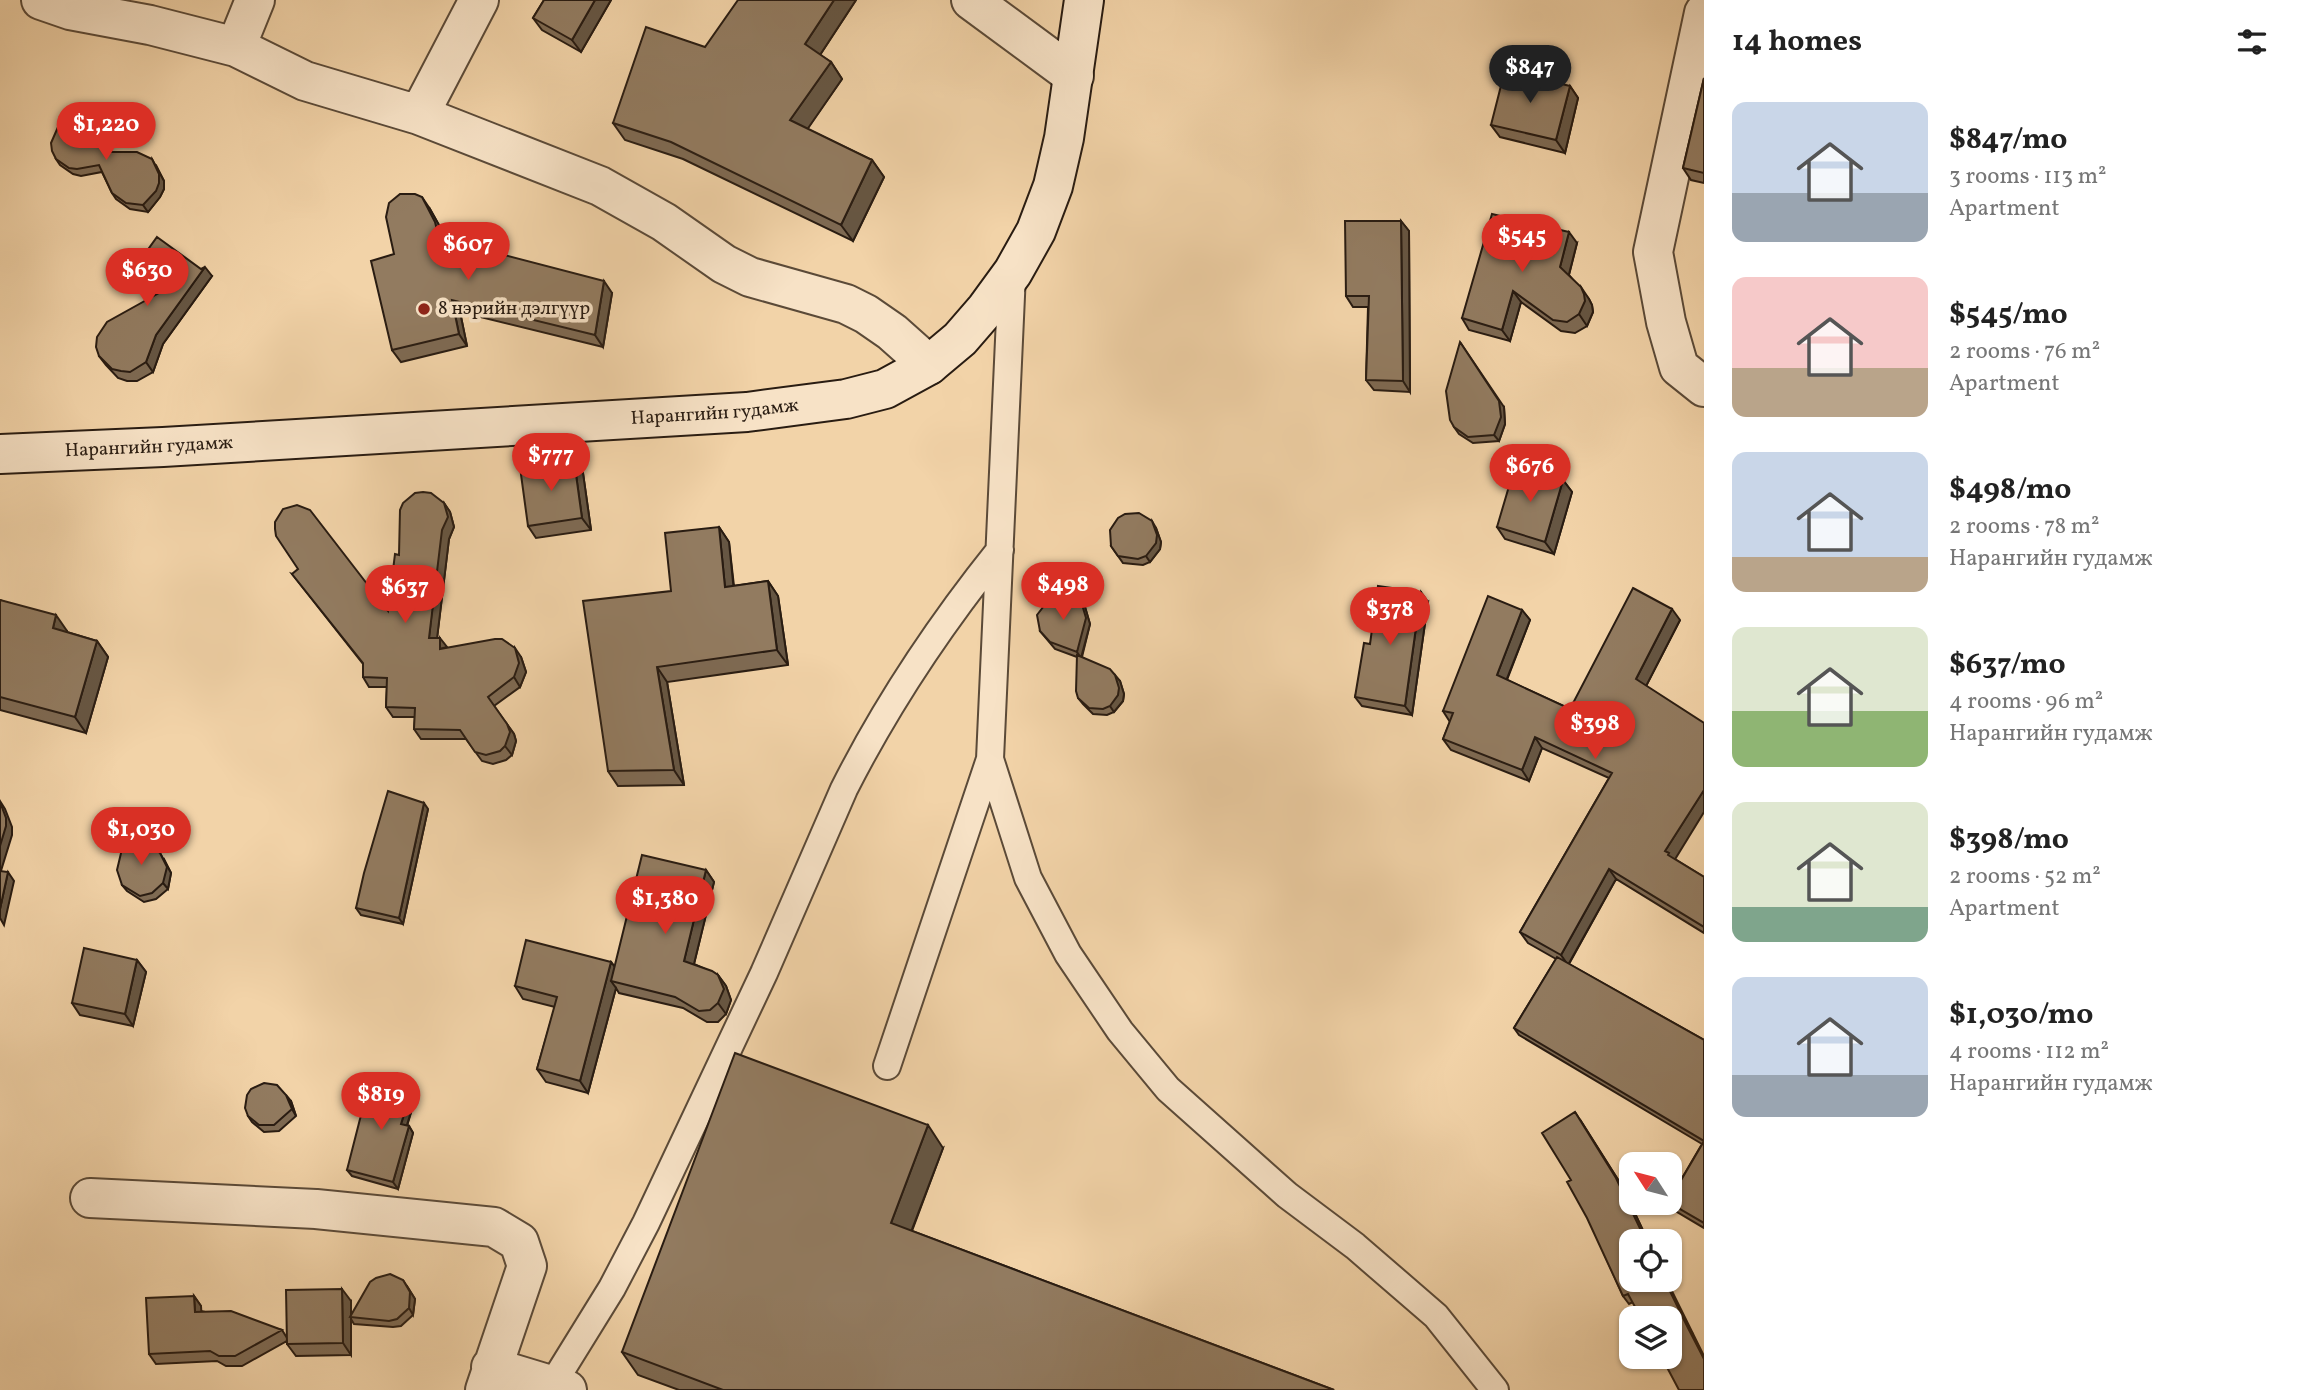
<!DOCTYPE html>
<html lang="en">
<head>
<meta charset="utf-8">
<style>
	:root { --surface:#fff; --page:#f6f6f6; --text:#222; --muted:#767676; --accent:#d93025 }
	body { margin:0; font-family:Vollkorn,serif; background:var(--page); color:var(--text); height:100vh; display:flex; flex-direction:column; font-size:26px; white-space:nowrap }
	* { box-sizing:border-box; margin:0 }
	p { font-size:23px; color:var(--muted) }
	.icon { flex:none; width:38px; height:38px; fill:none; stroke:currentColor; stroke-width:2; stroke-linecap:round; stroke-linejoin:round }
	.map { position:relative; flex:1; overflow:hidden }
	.sheet { display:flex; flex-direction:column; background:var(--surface); width:595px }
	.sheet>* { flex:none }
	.needle { width:46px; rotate:306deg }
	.tools { position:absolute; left:1619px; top:1152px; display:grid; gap:14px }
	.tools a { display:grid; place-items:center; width:63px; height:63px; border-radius:14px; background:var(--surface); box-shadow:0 2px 5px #0004; font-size:35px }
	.price { position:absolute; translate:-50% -60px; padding:0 16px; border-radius:24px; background:var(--accent); color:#fff; font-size:23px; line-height:46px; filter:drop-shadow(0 2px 4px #0008) }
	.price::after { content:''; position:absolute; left:50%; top:42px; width:21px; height:16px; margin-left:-10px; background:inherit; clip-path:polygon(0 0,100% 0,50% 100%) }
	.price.selected { background:#222; color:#fff }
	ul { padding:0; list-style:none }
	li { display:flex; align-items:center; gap:21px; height:175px; padding:0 28px }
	li span { display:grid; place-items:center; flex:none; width:196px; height:140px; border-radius:14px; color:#555 }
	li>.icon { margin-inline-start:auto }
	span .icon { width:84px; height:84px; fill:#fffc; stroke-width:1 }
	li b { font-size:30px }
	h2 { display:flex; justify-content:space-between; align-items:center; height:84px; padding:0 28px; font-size:30px }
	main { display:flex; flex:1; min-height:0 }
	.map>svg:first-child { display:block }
</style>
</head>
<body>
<main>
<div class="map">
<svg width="1704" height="1390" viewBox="0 0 1704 1390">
	<rect width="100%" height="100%" fill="#f2d3a8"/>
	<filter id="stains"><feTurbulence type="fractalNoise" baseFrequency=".00286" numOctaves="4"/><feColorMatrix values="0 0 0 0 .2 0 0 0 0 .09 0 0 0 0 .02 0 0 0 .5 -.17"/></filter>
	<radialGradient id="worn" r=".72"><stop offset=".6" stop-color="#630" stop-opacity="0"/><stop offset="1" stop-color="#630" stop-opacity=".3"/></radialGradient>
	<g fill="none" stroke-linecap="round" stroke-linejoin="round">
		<defs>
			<path id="service" d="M 1012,274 L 990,759 L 1028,878 L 1068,954 L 1120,1031 L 1168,1089 L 1287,1195 L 1355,1246 L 1436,1316 L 1495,1390
				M 887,1066 L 990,759
				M 552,1385 L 612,1288 L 646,1223 L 764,973 L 844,789 C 888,702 939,626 1000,550"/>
			<path id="minor" d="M 41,0 L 70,10 L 150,25 L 236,47 L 305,81 L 419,115 L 600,186 L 664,222 L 724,264 L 750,277 L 846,304 L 866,314 L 892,332 L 929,365
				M 971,0 L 1074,76
				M 1704,13 L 1653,252 L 1666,322 L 1679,367 L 1704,387
				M 236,47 L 255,0
				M 419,115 L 479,0
				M 90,1198 L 316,1209 L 494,1227 L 519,1242 L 527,1266 L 485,1390
				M 491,1367 L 567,1390"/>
			<g id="secondary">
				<path id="s1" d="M 0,454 L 163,447 L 747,412 L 846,399 L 885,389 L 929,365 L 960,339 L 986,309 L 1013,272 L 1036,231 L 1053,186 L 1064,138 L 1084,0"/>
			</g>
		</defs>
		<use href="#service" stroke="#5b4a38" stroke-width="30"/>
		<use href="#minor" stroke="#5b4a38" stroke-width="42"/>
		<use href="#secondary" stroke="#291c12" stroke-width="42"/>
		<use href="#service" stroke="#f7e2c6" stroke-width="26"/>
		<use href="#minor" stroke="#f7e2c6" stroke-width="38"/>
		<use href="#secondary" stroke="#f7e2c6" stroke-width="38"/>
	</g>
	<path fill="#7e6a53" stroke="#291c12" stroke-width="2" d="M 544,0 L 611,0 L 581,52 L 542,30 L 533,18 Z
		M 856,0 L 820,55 L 831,62 L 842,79 L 807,129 L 872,160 L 884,177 L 853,241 L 683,159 L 625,140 L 613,123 L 705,47 Z
		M 1704,78 L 1704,183 L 1691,180 L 1683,168 Z
		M 1570,86 L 1578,98 L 1565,153 L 1500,137 L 1491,125 Z
		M 112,152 L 156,165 L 164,181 L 164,189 L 160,197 L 148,212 L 130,209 L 116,199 L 112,193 L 102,172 L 81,176 L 73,174 L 60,165 L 56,159 Z
		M 430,209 L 444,234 L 445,240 L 612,293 L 603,347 L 460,312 L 467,346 L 401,362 L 392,350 Z
		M 1401,221 L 1409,231 L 1410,392 L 1374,390 L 1366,380 L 1368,307 L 1353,307 L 1346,296 Z
		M 1577,243 L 1569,275 L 1589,299 L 1592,305 L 1593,312 L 1587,326 L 1575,333 L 1561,331 L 1521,302 L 1510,341 L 1469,330 L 1462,318 Z
		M 201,269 L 212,276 L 163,344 L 153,372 L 137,381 L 127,381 L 118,378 L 106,365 L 99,356 L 155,295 L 138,282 L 131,273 Z
		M 1504,407 L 1505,424 L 1499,441 L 1473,443 L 1459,434 L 1454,427 Z
		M 574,460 L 583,473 L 591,530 L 536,538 L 528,526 Z
		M 1563,480 L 1572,492 L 1554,554 L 1505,539 L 1497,527 Z
		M 444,503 L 450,512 L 454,527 L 449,539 L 437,638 L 447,648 L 521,657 L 526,672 L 520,687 L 494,706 L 514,734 L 516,741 L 512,755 L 506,760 L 493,764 L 482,761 L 466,739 L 421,739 L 414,729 L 415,717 L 393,717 L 386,707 L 387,687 L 369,687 L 363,677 L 363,664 L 292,574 L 388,611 L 399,555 Z
		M 719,527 L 729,542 L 734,586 L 768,581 L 778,596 L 788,665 L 667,682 L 684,785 L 618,786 L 608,771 L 671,591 Z
		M 1156,528 L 1161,542 L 1160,549 L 1150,562 L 1143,565 L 1123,563 L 1111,546 Z
		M 0,600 L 67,631 L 67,632 L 97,641 L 108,657 L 86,733 L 0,710 Z
		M 1428,602 L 1412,715 L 1362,706 L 1355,697 L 1370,644 Z
		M 1085,607 L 1090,624 L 1082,657 L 1120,681 L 1124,694 L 1123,701 L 1114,712 L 1107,715 L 1093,714 L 1083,704 L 1078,698 L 1077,657 L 1055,649 L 1040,631 Z
		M 1522,610 L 1530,620 L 1507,680 L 1570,709 L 1680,620 L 1646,686 L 1675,859 L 1704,877 L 1704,933 L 1616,879 L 1569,964 L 1704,1040 L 1704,1228 L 1672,1209 L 1668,1202 L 1702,1144 L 1519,1035 L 1514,1028 L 1556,959 L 1528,943 L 1520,932 L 1609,778 L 1542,748 L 1529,781 L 1451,750 L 1443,739 L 1450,722 L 1443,711 Z
		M 428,809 L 403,924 L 361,915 L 356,908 Z
		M 164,859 L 171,873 L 168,889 L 156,899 L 144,902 L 127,891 L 122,885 Z
		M 706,870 L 714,882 L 694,964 L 718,975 L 726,986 L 731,1000 L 726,1014 L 718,1022 L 707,1022 L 683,1008 L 619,993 L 616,988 L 588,1093 L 546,1082 L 537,1069 L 555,1007 L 523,999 L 515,986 L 611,962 L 615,967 Z
		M 137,960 L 146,972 L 133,1026 L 80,1015 L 72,1003 Z
		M 412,1089 L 416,1096 L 407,1126 L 409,1126 L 413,1133 L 398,1189 L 352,1176 L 347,1170 Z
		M 291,1101 L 296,1116 L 279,1131 L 264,1132 L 252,1122 L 248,1116 Z
		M 1581,1121 L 1622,1186 L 1648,1241 L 1631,1241 L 1693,1334 L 1633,1302 L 1629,1304 L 1623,1296 L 1571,1180 Z
		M 943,1148 L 912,1231 L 1334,1390 L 679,1390 L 638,1375 L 622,1352 Z
		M 407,1286 L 415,1299 L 413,1315 L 401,1326 L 393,1327 L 354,1324 L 351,1319 L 351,1355 L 296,1356 L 287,1344 L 287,1341 L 242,1366 L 226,1366 L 217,1361 L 156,1364 L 149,1354 L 194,1296 L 201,1306 L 201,1311 L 282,1330 L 287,1338 L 351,1301 L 351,1315 Z"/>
	<path fill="#665643" stroke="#291c12" stroke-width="2" d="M 595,0 L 611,0 L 581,52 L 572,40 Z
		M 834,0 L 856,0 L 816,61 L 805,44 Z
		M 831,62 L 842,79 L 802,137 L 790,120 Z
		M 1570,86 L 1578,98 L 1565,153 L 1556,140 Z
		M 152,159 L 164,181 L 164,189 L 160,197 L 148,212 L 143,205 Z
		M 872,160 L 884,177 L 853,241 L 841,225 Z
		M 422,197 L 430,209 L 444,234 L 447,250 L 439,238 Z
		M 1401,221 L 1409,231 L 1410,392 L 1403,381 Z
		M 1569,232 L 1577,243 L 1568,278 L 1560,267 Z
		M 205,267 L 212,276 L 163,344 L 153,372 L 146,362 L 156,335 Z
		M 604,281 L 612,293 L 603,347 L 595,335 Z
		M 1581,287 L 1589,299 L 1592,305 L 1593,312 L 1587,326 L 1579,314 Z
		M 1513,291 L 1521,302 L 1510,341 L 1502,330 Z
		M 452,300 L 460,312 L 467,346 L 459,334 Z
		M 1460,342 L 1504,407 L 1505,424 L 1499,441 L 1494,435 Z
		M 574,460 L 583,473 L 591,530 L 582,518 Z
		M 1563,480 L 1572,492 L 1554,554 L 1545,542 Z
		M 444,503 L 450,512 L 454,527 L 449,539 L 436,647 L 429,638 Z
		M 1152,521 L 1156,528 L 1161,542 L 1160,549 L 1150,562 L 1146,556 Z
		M 719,527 L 729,542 L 735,602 L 725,587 Z
		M 768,581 L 778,596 L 788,665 L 777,650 Z
		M 1421,592 L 1428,602 L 1412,715 L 1405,706 Z
		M 1081,601 L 1085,607 L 1090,624 L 1081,658 L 1077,652 Z
		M 1672,609 L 1680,620 L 1644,690 L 1636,679 Z
		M 1522,610 L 1530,620 L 1504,686 L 1497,675 Z
		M 56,615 L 67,631 L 64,644 L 53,628 Z
		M 440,638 L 447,647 L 440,649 Z
		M 97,641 L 108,657 L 86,733 L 75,717 Z
		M 515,648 L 521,657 L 526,672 L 520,687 L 514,677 Z
		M 657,667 L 667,682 L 684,785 L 674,770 Z
		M 1115,675 L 1120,681 L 1124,694 L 1123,701 L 1114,712 L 1110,706 Z
		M 507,724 L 514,734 L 516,741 L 512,755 L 505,746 Z
		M 1535,737 L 1542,748 L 1529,781 L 1522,770 Z
		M 1704,790 L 1704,812 L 1674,861 L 1675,866 L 1665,851 Z
		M 0,801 L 5,809 L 12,827 L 12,835 L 0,874 Z
		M 424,803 L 428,809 L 403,924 L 399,918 Z
		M 160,853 L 171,873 L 168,889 L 163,883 Z
		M 1609,869 L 1616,879 L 1568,965 L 1561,955 Z
		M 706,870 L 714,882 L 692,972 L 684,961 Z
		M 8,872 L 14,881 L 4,925 L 0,918 L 0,909 Z
		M 137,960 L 146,972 L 133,1026 L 125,1014 Z
		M 611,962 L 620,974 L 611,981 L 616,988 L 588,1093 L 580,1081 Z
		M 718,975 L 726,986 L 731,1000 L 726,1014 L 718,1003 Z
		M 412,1089 L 416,1096 L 405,1131 L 401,1124 Z
		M 286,1095 L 291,1101 L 296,1116 L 292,1109 Z
		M 1575,1112 L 1622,1186 L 1648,1241 L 1646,1241 Z
		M 928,1125 L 943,1148 L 906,1245 L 891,1223 Z
		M 409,1126 L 413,1133 L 398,1189 L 393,1182 Z
		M 1664,1279 L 1666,1279 L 1704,1356 L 1704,1359 L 1687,1326 Z
		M 403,1280 L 415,1299 L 413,1315 L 409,1308 Z
		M 342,1289 L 351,1301 L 351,1355 L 343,1343 Z
		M 194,1296 L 201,1306 L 202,1322 L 195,1312 Z"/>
	<path fill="#927b60" stroke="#291c12" stroke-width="2" d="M 544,0 L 595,0 L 572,40 L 533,18 Z
		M 738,0 L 834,0 L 805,44 L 831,62 L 790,120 L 872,160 L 841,225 L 671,142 L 613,123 L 646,27 L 705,47 Z
		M 1505,70 L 1570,86 L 1556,140 L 1491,125 Z
		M 1704,78 L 1704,173 L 1683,168 Z
		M 73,119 L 81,119 L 95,127 L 112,152 L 137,152 L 152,159 L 159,174 L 159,183 L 156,191 L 143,205 L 126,203 L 112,193 L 99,165 L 77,169 L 69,168 L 56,159 L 52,151 L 51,143 L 58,127 Z
		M 400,194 L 415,194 L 422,197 L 435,222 L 439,238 L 604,281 L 595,335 L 452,300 L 459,334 L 392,350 L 371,261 L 394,254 L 386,217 L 389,203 Z
		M 1492,214 L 1569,232 L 1560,267 L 1581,287 L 1584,294 L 1585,301 L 1579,314 L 1567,322 L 1553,320 L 1513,291 L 1502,330 L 1462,318 Z
		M 1345,221 L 1401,221 L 1403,381 L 1366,380 L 1369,296 L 1346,296 Z
		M 157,237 L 201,269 L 205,267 L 156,335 L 146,362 L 130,372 L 121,371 L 112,369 L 99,356 L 96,347 L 97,337 L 107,322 L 159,293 L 131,273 Z
		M 1460,342 L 1499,401 L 1501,417 L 1494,435 L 1468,437 L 1454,427 L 1450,420 L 1446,391 Z
		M 574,460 L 582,518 L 528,526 L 520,467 Z
		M 1515,466 L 1563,480 L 1545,542 L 1497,527 Z
		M 423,492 L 431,493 L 444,503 L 448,517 L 442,530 L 429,638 L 440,638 L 440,649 L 495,639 L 502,639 L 515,648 L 519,663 L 514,677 L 488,697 L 507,724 L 510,732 L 505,746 L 500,751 L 486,755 L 475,752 L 460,730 L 414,729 L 415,708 L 386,707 L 387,678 L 363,677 L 363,663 L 292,574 L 298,569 L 276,536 L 275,529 L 275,522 L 283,509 L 297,505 L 310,510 L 388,611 L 395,554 L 399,555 L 400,510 L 403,503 L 415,493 Z
		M 1139,513 L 1152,521 L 1157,535 L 1156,543 L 1146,556 L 1138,559 L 1118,556 L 1111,546 L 1110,530 L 1118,518 L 1125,514 Z
		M 719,527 L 725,587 L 768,581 L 777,650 L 657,667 L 674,770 L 608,771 L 583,601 L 671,591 L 665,533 Z
		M 1378,586 L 1421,592 L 1405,706 L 1355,697 L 1364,643 L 1370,644 Z
		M 1633,588 L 1672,609 L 1636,679 L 1704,723 L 1704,790 L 1665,851 L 1669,853 L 1668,855 L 1704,877 L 1704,927 L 1609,869 L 1561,955 L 1520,932 L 1612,773 L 1535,737 L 1522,770 L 1443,739 L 1453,713 L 1443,711 L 1488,596 L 1522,610 L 1497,675 L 1570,709 Z
		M 1062,596 L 1081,601 L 1086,618 L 1077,652 L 1050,642 L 1040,631 L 1037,615 L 1047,602 Z
		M 0,600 L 56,615 L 53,628 L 97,641 L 75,717 L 0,697 Z
		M 1077,655 L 1110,669 L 1115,675 L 1119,688 L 1118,695 L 1110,706 L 1103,709 L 1089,708 L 1078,698 L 1076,691 Z
		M 388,791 L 424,803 L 399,918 L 356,908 L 364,873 Z
		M 0,802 L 6,818 L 6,826 L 0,846 Z
		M 126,832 L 160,853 L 167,867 L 163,883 L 152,893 L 140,896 L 122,885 L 117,870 Z
		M 642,855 L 706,870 L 684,961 L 712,971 L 718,975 L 724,989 L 718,1003 L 710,1010 L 699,1011 L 675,997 L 611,981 Z
		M 0,871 L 8,872 L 0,909 Z
		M 526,940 L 611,962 L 580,1081 L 537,1069 L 557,997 L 515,986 Z
		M 84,948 L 137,960 L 125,1014 L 72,1003 Z
		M 1557,957 L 1704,1040 L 1704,1141 L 1514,1028 Z
		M 735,1053 L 928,1125 L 891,1223 L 1334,1390 L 723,1390 L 622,1352 Z
		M 375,1077 L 412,1089 L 401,1124 L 409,1126 L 393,1182 L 347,1170 L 360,1119 Z
		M 264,1083 L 277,1085 L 286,1095 L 292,1109 L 274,1125 L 259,1125 L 248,1116 L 245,1108 L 247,1095 L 251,1089 Z
		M 1575,1112 L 1616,1178 L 1646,1241 L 1631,1241 L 1631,1279 L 1664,1279 L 1687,1326 L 1704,1359 L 1704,1390 L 1679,1390 L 1661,1356 L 1670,1356 L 1670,1318 L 1641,1318 L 1628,1294 L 1623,1296 L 1587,1218 L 1567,1182 L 1571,1180 L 1542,1133 Z
		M 1704,1141 L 1704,1223 L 1668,1202 L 1670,1202 L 1670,1199 Z
		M 390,1274 L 403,1280 L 410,1292 L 409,1308 L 397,1319 L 389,1321 L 350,1317 L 370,1282 L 376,1278 Z
		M 342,1289 L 343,1343 L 287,1344 L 286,1290 Z
		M 194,1296 L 195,1312 L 231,1311 L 282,1330 L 235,1356 L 219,1356 L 210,1351 L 149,1354 L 146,1298 Z"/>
	<circle fill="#8f2418" stroke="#f7e2c6" stroke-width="2.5" cx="424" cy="309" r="7"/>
	<g text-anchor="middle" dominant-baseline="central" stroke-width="7" stroke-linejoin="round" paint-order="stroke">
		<g font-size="19" fill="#291c12" stroke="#f7e2c6" text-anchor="start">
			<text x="438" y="309">8 нэрийн дэлгүүр</text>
		</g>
		<g font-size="19" fill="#291c12" stroke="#f7e2c6">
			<text stroke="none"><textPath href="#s1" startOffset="716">Нарангийн гудамж</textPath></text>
			<text stroke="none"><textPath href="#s1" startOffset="149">Нарангийн гудамж</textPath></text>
		</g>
	</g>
	<rect width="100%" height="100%" filter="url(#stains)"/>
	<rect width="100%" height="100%" fill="url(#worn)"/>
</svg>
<div class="tools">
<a><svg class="needle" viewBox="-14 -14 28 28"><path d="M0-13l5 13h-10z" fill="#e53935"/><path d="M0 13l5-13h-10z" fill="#767676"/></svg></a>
<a><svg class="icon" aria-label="locate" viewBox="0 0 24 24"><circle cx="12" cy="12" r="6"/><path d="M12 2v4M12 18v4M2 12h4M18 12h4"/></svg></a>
<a><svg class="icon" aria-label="layers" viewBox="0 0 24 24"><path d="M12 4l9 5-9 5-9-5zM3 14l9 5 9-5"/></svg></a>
</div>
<b class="price selected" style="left:1530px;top:105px">$847</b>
<b class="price" style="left:106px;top:162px">$1,220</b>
<b class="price" style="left:1522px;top:274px">$545</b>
<b class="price" style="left:468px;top:282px">$607</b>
<b class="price" style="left:147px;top:308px">$630</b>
<b class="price" style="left:551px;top:493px">$777</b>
<b class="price" style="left:1530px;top:504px">$676</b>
<b class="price" style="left:1063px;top:622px">$498</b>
<b class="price" style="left:405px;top:625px">$637</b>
<b class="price" style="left:1390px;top:647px">$378</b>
<b class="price" style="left:1595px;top:761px">$398</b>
<b class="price" style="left:141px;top:867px">$1,030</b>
<b class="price" style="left:665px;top:936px">$1,380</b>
<b class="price" style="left:381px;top:1132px">$819</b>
</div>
<section class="sheet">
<h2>14 homes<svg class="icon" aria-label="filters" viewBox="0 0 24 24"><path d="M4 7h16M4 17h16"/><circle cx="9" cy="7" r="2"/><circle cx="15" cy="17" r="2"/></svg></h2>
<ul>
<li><span style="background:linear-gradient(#c9d6e8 65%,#9aa5b1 0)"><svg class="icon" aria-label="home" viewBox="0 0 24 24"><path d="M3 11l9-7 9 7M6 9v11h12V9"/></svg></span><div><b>$847/mo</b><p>3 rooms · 113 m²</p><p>Apartment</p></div></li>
<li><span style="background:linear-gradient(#f6c9c9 65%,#b9a48a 0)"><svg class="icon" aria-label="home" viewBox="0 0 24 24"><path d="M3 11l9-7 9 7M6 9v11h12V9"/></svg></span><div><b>$545/mo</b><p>2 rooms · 76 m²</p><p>Apartment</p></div></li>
<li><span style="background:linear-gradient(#c9d6e8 75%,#b9a48a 0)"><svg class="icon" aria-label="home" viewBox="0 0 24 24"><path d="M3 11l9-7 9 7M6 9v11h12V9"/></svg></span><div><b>$498/mo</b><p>2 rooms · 78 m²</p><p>Нарангийн гудамж</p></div></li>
<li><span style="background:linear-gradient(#dfe7d0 60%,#8fb573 0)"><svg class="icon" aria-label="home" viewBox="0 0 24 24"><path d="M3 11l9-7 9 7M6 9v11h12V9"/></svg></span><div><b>$637/mo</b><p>4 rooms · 96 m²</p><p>Нарангийн гудамж</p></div></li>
<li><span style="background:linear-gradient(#dfe7d0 75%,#7fa58c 0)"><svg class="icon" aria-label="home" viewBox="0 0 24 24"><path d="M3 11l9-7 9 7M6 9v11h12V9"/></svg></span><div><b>$398/mo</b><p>2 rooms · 52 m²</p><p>Apartment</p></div></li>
<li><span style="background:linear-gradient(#c9d6e8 70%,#9aa5b1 0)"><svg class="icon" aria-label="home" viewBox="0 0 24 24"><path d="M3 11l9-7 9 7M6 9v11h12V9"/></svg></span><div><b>$1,030/mo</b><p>4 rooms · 112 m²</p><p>Нарангийн гудамж</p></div></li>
</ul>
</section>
</main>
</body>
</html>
